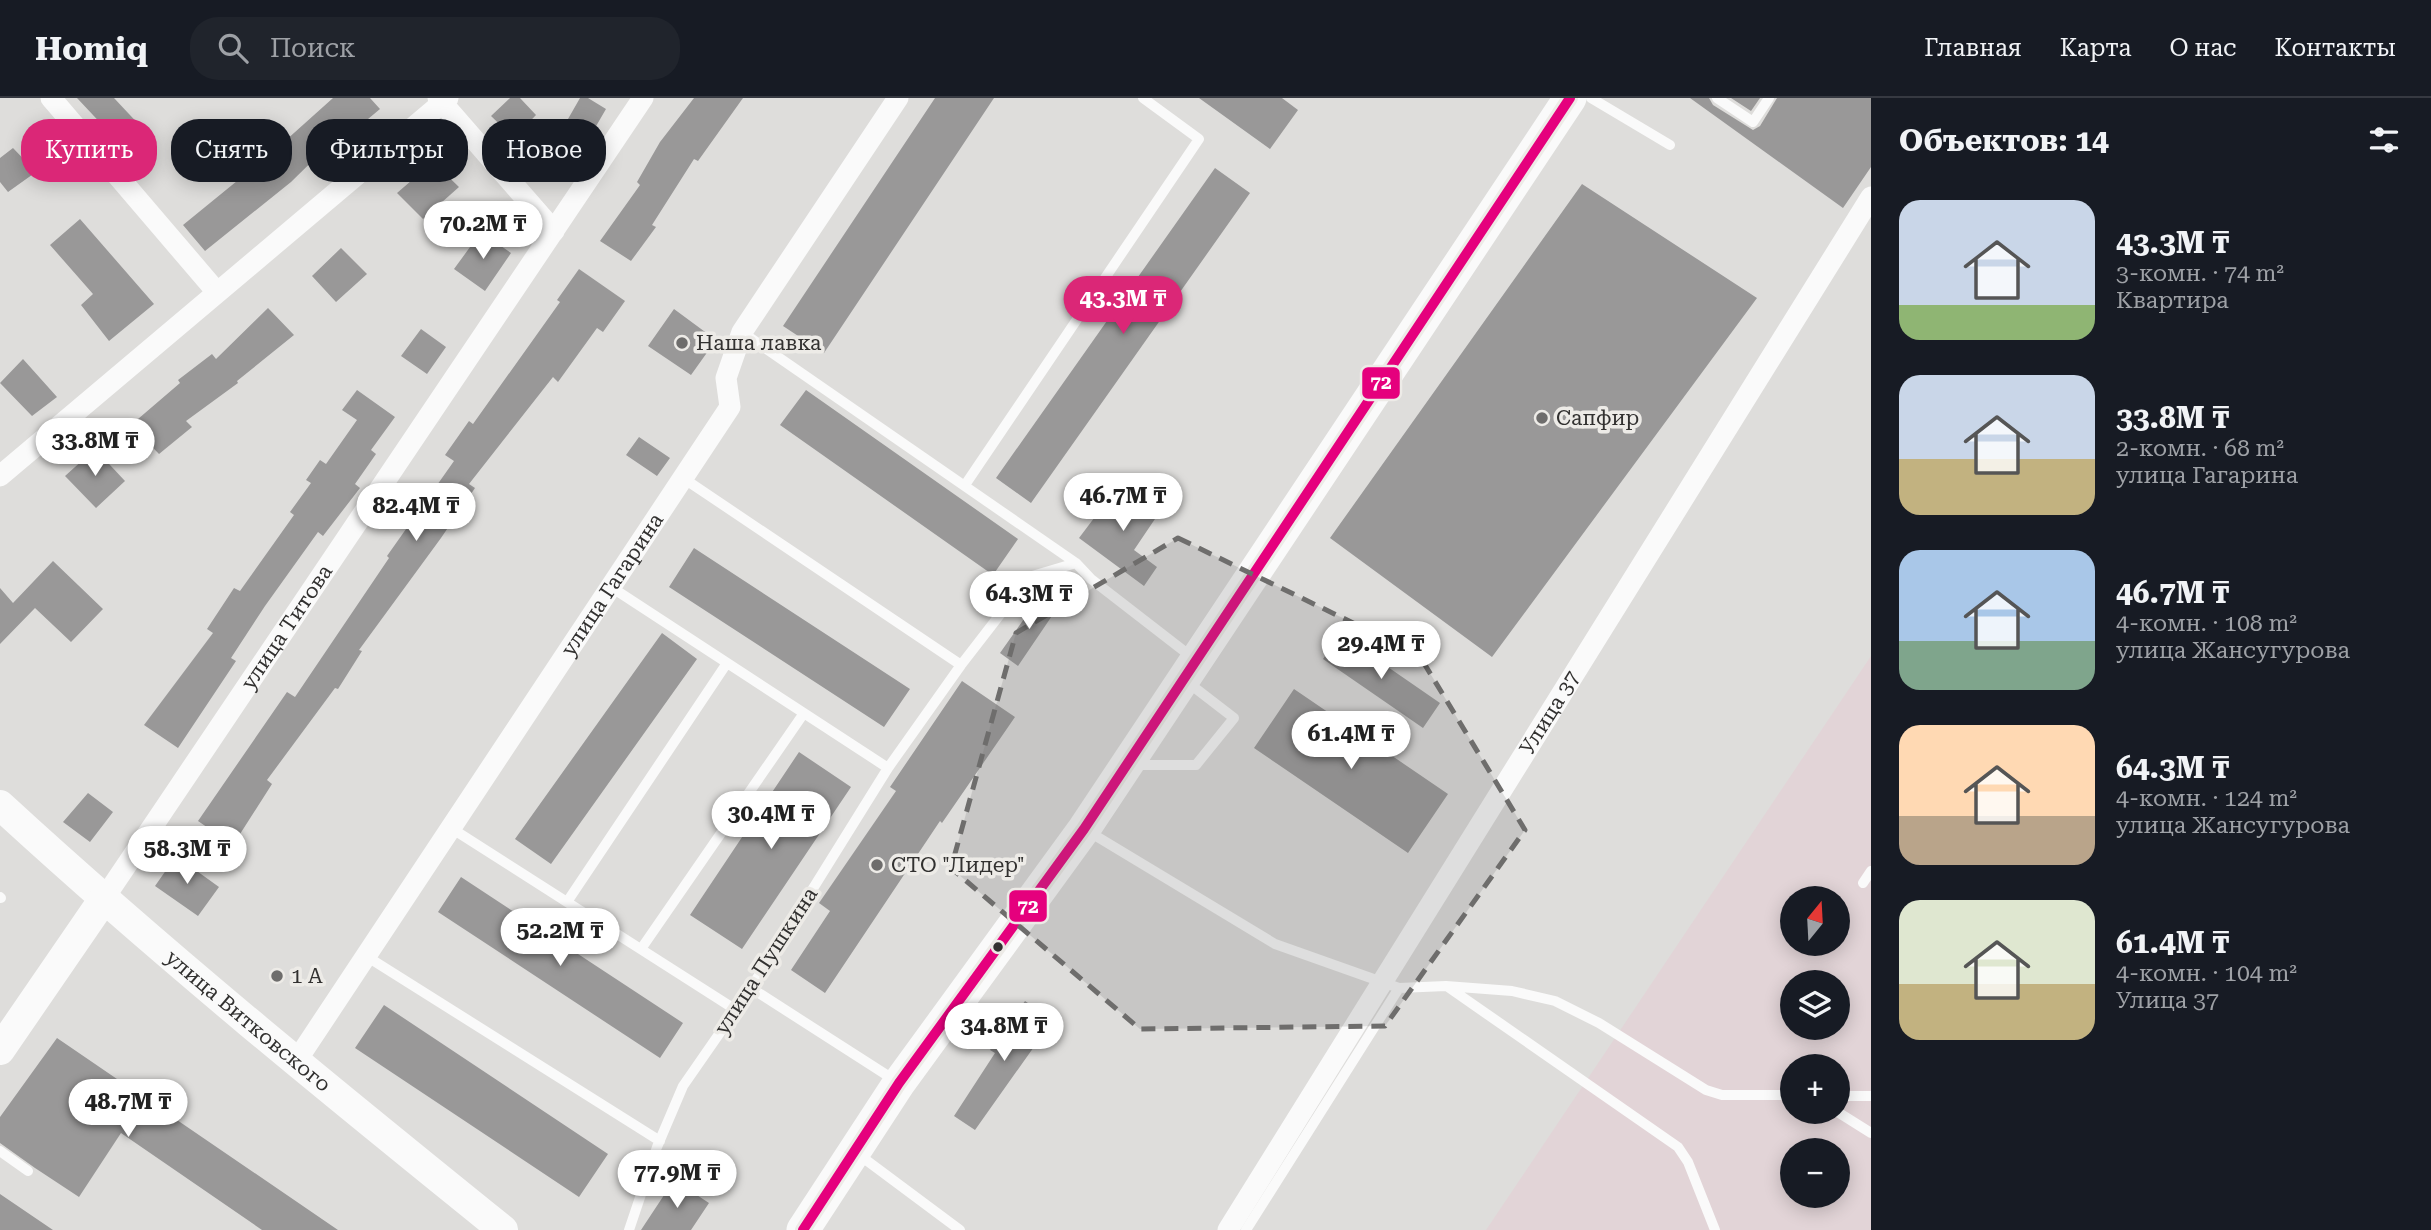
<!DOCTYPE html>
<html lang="ru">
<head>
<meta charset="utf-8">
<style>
	:root { --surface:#171b24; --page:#20242c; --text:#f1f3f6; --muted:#9ea1a6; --line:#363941; --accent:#db2777 }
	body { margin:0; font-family:"Roboto Serif",serif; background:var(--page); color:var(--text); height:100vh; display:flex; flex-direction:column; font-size:26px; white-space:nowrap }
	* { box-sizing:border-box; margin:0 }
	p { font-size:23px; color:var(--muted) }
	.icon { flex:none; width:38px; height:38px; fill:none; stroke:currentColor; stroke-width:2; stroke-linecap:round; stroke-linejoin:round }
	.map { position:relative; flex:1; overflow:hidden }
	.drawer { display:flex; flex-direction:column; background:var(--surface); width:560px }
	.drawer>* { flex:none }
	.hud { position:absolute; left:21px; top:21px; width:665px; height:63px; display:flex; gap:14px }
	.needle { width:46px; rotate:18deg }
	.fabs { position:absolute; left:1780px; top:788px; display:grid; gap:14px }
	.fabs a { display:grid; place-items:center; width:70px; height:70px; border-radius:50%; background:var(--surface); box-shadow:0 4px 18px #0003; font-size:35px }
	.price { position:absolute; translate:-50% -60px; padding:0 16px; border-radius:24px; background:#fff; color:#222; font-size:23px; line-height:46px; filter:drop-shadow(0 2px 4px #0008) }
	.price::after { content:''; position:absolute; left:50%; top:42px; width:21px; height:16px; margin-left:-10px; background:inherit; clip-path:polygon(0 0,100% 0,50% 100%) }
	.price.selected { background:var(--accent); color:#fff }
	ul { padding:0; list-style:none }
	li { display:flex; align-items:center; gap:21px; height:175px; padding:0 28px }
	li span { display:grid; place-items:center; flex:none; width:196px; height:140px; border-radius:21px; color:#555 }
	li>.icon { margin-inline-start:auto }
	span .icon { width:84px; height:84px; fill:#fffc; stroke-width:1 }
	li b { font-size:30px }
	h2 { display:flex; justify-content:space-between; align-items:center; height:84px; padding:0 28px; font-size:30px }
	.pill { padding:0 24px; border-radius:28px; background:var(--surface); box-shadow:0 4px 18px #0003; font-size:24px; line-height:63px }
	.pill.selected { background:var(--accent); color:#fff }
	header { display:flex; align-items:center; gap:42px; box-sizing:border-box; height:98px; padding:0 35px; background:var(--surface); border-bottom:2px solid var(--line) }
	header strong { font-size:33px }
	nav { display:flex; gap:38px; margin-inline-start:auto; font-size:24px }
	.search { width:490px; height:63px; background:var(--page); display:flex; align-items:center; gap:18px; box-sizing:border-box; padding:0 24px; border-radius:28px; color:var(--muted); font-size:26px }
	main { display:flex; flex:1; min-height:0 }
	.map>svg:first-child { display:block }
</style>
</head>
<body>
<header>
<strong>Homiq</strong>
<div class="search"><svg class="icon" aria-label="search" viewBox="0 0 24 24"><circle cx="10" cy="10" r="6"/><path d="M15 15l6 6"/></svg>Поиск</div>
<nav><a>Главная</a><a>Карта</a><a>О нас</a><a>Контакты</a></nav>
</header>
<main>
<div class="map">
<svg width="1871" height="1132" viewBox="0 0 1871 1132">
	<rect width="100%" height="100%" fill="#dedddb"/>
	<path fill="#e2d4d7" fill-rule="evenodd" d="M 1871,558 L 1871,1132 L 1486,1132 L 1621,931 ZM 1792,800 L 1838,800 L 1838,845 L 1792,845 ZM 1792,884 L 1838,884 L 1838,929 L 1792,929 ZM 1792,968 L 1838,968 L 1838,1013 L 1792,1013 ZM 1792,1052 L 1838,1052 L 1838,1097 L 1792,1097 Z"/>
	<path fill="#999898" d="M 77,0 L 114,0 L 144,32 L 124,50 Z
		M 333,0 L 370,0 L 380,11 L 350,36 L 344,32 L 291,84 L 205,153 L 183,127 L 275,52 Z
		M 510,0 L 520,0 L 536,17 L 514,40 L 491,18 Z
		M 580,0 L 588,0 L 606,11 L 588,42 L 564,28 Z
		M 694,0 L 743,0 L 698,63 L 694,61 L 652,127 L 656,129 L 631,163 L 600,143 L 640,87 L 637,84 L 660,44 Z
		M 935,0 L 994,0 L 824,255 L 783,228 Z
		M 1199,0 L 1282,0 L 1298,12 L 1270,51 Z
		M 1690,0 L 1709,0 L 1713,7 L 1753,32 L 1760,28 L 1777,0 L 1871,0 L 1871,69 L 1843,110 Z
		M 1731,0 L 1760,0 L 1751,13 Z
		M 13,50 L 36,74 L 8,94 L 0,84 L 0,60 Z
		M 433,64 L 459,89 L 423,121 L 397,95 Z
		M 1215,70 L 1250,95 L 1031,405 L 996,380 Z
		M 1582,86 L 1757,200 L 1492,559 L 1330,440 Z
		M 80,121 L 154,206 L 109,243 L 81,207 L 93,196 L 50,147 Z
		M 481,134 L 511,155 L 485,193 L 454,171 Z
		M 341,150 L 367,176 L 336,204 L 312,178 Z
		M 579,171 L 625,203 L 603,234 L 597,230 L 558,284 L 553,279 L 469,386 L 475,390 L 441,440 L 359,552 L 362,553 L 338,591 L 335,590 L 267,682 L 272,686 L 233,747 L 198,723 L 287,594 L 295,599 L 389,460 L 387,458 L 454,363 L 445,357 L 469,323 L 473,326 L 560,204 L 557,202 Z
		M 268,210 L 294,237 L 237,283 L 238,285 L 186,323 L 192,329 L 159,356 L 131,327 L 180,285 L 178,282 L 212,256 L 216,261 Z
		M 674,211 L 716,242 L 691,277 L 648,248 Z
		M 421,231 L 446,249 L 427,276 L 401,258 Z
		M 23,261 L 57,299 L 32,318 L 0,285 Z
		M 357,292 L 395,319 L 371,352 L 376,356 L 355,386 L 360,390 L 323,438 L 318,434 L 265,508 L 231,560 L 236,563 L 178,650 L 144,627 L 213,535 L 207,531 L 234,490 L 240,493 L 294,417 L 290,414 L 311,385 L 306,382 L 320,362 L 326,366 L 357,322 L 342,312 Z
		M 806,292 L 1018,441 L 993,477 L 780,327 Z
		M 639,339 L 670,360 L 657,378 L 626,357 Z
		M 95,351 L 125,383 L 96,410 L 65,378 Z
		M 1119,387 L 1159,415 L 1134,452 L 1157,469 L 1144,488 L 1079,440 Z
		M 694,450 L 910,591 L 884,629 L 669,489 Z
		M 53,463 L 103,511 L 71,544 L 35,510 L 0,546 L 0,490 L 13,505 Z
		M 1041,497 L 1058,509 L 1018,568 L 1000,555 Z
		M 662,535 L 697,561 L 551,766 L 515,741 Z
		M 1340,536 L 1440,605 L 1423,630 L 1323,561 Z
		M 962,583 L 1015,619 L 942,725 L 940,723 L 825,895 L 791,872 L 830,813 L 819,805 L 896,693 L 890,689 Z
		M 1294,591 L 1448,696 L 1408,755 L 1254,650 Z
		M 799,654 L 851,689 L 742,851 L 690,817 Z
		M 88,695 L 113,714 L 90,744 L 63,724 Z
		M 176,758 L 219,789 L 198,818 L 155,788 Z
		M 461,779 L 683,925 L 660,960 L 438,814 Z
		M 1025,903 L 1053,922 L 975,1032 L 954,1018 L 995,955 L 990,952 Z
		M 384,907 L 608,1056 L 579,1099 L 355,950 Z
		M 57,940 L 338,1132 L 262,1132 L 121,1035 L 79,1099 L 35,1070 L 0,1045 L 0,1019 Z
		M 674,1082 L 709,1105 L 691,1132 L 641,1132 Z
		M 0,1096 L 53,1132 L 0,1132 Z"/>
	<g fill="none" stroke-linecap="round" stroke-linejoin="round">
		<path stroke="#fafafa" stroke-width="10" d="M 1591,0 L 1670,47
			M 1717,0 L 1753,24 L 1769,0
			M 742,234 L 1076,465 L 1091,481 L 1193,560
			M 683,380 L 961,567
			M 965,387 L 1199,41 L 1143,0
			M 611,489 L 888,670
			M 1134,667 L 1196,667 L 1234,620 L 1186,583
			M 451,730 L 736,912
			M 1086,732 L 1275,846 L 1399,890 L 1446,888 L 1512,893 L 1555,903 L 1599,925 L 1706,992 L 1722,997 L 1792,997
			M 1863,785 L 1871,773
			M 0,799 L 1,800
			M 567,804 L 727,565
			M 641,851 L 804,615
			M 366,858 L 660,1043
			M 1448,889 L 1678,1049 L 1688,1064 L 1715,1132
			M 751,890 L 896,983
			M 1838,998 L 1871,998
			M 1836,1013 L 1871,1035
			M 0,1053 L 28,1073
			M 858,1056 L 960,1132
			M 629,1132 L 657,1049 L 683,988 L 751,890 L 888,670 L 961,567 L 1029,479 L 1076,465
			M 1246,1132 L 1399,890"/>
		<g stroke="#fafafa" stroke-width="21">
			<path d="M 51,0 L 216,193"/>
			<path d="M 438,0 L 554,133"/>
			<path d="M 0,378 L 448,0"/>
			<path id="s1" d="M 103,802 L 643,0"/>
			<path id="s2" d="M 295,965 L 730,309 L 726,280 L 742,234 L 898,0"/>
			<path id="s3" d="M 1228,1132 L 1871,99"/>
		</g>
		<g stroke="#fafafa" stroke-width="30">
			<path id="s4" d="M 0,707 C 162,856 332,994 503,1132"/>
			<path d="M 0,952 L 103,802"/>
		</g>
		<path stroke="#fafafa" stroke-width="33" d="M 803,1132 L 899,985 L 1084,731 L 1570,0"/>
		<defs>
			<path id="bus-1" d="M 803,1132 L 899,985 L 1084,731 L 1570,0"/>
		</defs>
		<use href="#bus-1" stroke="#edebe7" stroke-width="16"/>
		<use href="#bus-1" stroke="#e5007d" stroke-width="10"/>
	</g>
	<path fill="#6e6d6c" fill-opacity="0.2" stroke="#6e6d6c" stroke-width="5" stroke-dasharray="14 9" stroke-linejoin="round" d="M 1178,440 L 1419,557 L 1525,732 L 1385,928 L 1140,931 L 951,770 L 1016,535 Z"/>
	<g fill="#6e6d6c" stroke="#edebe7" stroke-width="2.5">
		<circle cx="682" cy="245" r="7"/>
		<circle cx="1542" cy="320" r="7"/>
		<circle cx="877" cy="767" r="7"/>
		<circle cx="277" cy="878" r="7"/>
	</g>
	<circle fill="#323130" stroke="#edebe7" stroke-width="2.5" cx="998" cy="849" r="6"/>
	<g text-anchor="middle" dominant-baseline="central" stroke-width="7" stroke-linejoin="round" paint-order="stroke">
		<g font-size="21" fill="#323130" stroke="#edebe7" text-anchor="start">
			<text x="696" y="245">Наша лавка</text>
			<text x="1556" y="320">Сапфир</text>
			<text x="891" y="767">СТО "Лидер"</text>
			<text x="291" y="878">1 А</text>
		</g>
		<g font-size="21" fill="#323130" stroke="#edebe7">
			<text stroke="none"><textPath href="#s2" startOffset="574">улица Гагарина</textPath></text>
			<text stroke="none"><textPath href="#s1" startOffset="329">улица Титова</textPath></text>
			<text stroke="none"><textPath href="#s3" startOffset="609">Улица 37</textPath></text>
			<text transform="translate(766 863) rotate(-57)">улица Пушкина</text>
			<text stroke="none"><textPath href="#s4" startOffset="329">улица Витковского</textPath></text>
		</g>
	</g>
	<g stroke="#edebe7" stroke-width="2.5">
		<rect x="1361" y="268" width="40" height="34" rx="7" fill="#e5007d"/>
		<rect x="1008" y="791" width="40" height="34" rx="7" fill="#e5007d"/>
	</g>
	<g font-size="19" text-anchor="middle" font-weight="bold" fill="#fff">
		<text x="1381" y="291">72</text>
		<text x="1028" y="815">72</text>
	</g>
</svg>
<div class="fabs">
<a><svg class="needle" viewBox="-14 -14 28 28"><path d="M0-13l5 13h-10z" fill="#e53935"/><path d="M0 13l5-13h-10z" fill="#9ea1a6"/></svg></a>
<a><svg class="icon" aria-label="layers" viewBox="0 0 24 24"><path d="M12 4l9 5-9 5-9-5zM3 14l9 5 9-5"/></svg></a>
<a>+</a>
<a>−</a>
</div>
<b class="price" style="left:483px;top:163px">70.2M ₸</b>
<b class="price selected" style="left:1123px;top:238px">43.3M ₸</b>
<b class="price" style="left:95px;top:380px">33.8M ₸</b>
<b class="price" style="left:1123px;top:435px">46.7M ₸</b>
<b class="price" style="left:416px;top:445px">82.4M ₸</b>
<b class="price" style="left:1029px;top:533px">64.3M ₸</b>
<b class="price" style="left:1381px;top:583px">29.4M ₸</b>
<b class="price" style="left:1351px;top:673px">61.4M ₸</b>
<b class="price" style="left:771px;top:753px">30.4M ₸</b>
<b class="price" style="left:187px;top:788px">58.3M ₸</b>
<b class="price" style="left:560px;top:870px">52.2M ₸</b>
<b class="price" style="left:1004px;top:965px">34.8M ₸</b>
<b class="price" style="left:128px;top:1041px">48.7M ₸</b>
<b class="price" style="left:677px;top:1112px">77.9M ₸</b>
<div class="hud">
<a class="pill selected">Купить</a>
<a class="pill">Снять</a>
<a class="pill">Фильтры</a>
<a class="pill">Новое</a>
</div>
</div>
<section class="drawer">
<h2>Объектов: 14<svg class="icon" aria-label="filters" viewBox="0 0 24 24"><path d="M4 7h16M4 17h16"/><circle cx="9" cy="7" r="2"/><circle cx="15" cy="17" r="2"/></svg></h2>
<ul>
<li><span style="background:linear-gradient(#c9d6e8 75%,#8fb573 0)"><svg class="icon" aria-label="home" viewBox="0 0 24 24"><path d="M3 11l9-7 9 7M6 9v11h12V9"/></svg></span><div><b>43.3M ₸</b><p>3-комн. · 74 m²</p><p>Квартира</p></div></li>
<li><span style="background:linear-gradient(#c9d6e8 60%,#c2b280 0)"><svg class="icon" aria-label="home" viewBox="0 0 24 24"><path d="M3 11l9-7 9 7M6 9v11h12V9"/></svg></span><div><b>33.8M ₸</b><p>2-комн. · 68 m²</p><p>улица Гагарина</p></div></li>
<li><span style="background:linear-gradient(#a9c7e8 65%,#7fa58c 0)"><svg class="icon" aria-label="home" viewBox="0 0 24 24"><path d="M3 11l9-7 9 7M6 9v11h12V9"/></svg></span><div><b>46.7M ₸</b><p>4-комн. · 108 m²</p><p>улица Жансугурова</p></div></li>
<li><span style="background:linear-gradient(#ffd9b3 65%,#b9a48a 0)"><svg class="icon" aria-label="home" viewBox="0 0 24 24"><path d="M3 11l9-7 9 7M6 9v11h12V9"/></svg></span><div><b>64.3M ₸</b><p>4-комн. · 124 m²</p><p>улица Жансугурова</p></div></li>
<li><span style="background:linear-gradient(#dfe7d0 60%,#c2b280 0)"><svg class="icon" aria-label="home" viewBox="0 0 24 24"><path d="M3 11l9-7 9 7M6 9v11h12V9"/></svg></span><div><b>61.4M ₸</b><p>4-комн. · 104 m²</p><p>Улица 37</p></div></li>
</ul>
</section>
</main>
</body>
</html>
